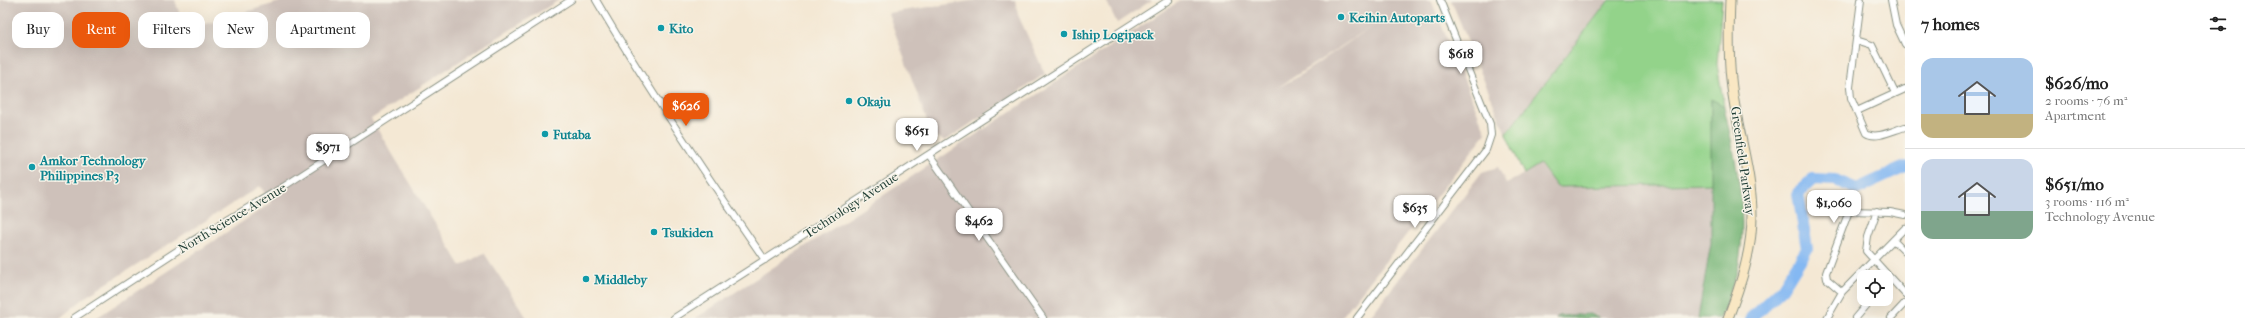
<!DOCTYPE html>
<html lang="en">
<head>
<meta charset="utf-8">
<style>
	:root { --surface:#fff; --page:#f6f6f6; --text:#222; --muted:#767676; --line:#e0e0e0; --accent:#ea580c }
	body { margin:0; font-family:"IM FELL French Canon",serif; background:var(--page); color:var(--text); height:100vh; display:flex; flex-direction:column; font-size:15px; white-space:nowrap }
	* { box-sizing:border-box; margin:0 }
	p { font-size:13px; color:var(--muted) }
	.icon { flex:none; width:22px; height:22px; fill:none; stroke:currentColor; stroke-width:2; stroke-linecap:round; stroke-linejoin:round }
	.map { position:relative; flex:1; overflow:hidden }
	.drawer { display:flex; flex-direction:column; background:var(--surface); width:340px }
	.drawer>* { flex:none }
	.banner { position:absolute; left:12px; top:12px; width:380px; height:36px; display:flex; gap:8px }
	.fabs { position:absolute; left:1857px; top:270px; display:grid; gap:8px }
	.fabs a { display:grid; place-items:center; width:36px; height:36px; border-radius:8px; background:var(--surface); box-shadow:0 4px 16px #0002; font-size:20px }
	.price { position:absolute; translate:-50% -34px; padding:0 9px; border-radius:8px; background:#fff; color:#222; font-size:13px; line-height:26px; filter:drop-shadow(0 1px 2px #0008) }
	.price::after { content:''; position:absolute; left:50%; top:24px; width:12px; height:9px; margin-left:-6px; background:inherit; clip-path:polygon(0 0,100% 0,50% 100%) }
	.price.current { background:var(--accent); color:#fff }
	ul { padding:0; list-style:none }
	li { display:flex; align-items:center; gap:12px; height:100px; padding:0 16px }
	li+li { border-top:1px solid var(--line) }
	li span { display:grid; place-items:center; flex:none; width:112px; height:80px; border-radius:12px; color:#555 }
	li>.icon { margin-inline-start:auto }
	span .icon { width:48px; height:48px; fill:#fffc; stroke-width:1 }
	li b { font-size:17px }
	h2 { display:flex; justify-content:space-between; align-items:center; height:48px; padding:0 16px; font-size:17px }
	.pill { padding:0 14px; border-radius:12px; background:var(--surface); box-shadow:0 4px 16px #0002; font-size:14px; line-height:36px }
	.pill.current { background:var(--accent); color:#fff }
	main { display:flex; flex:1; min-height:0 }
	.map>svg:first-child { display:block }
</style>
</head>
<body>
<main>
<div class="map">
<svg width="1905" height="318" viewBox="0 0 1905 318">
	<rect width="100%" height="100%" fill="#f7f3e8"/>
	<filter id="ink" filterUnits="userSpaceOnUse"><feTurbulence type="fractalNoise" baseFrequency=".025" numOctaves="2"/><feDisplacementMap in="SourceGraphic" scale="8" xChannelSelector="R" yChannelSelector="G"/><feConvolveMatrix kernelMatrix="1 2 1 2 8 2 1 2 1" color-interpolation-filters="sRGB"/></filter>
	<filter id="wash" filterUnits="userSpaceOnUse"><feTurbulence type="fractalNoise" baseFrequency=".012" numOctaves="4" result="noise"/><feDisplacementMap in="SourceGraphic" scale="16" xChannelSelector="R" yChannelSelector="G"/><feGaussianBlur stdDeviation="0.9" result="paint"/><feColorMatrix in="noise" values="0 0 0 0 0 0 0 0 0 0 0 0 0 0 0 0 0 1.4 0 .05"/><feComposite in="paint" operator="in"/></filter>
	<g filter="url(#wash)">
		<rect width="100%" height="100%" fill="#f4e8d4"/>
		<path fill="#cec1ba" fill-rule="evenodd" d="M 0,0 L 175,0 L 185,30 L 286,0 L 559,0 L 466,57 L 371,119 L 461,266 L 484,253 L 527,318 L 96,318 L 271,203 L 260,186 L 87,296 L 60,318 L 0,318 Z
			M 977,0 L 1015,0 L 1018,15 L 1045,74 L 945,141 L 932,135 L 888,13 Z
			M 1106,0 L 1152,0 L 1117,23 Z
			M 1181,0 L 1431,0 L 1486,133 L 1341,318 L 696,318 ZM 1380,21 L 1296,78 L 1277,88 Z
			M 1451,0 L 1609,0 L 1506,134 Z
			M 1539,164 L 1557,187 L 1712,184 L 1711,243 L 1698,318 L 1599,318 L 1596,315 L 1559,316 L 1556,318 L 1369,318 L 1482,172 L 1498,167 L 1506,183 L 1517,178 Z"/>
		<path fill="#93d38a" stroke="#59885f" d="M 1609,0 L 1722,0 L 1717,64 L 1724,106 L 1711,100 L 1712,184 L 1557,187 L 1540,164 L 1524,174 L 1506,134 Z"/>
		<path fill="#76b576" stroke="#4a7955" d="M 1711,99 L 1724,106 C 1735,158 1748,209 1739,263 C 1736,279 1728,296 1723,312 L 1720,318 L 1698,318 L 1711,243 Z
			M 1590,314 L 1599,318 L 1556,318 L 1559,316 Z"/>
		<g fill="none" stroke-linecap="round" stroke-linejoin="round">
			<path stroke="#84b8f2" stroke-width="12" d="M 1751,318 L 1782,289 L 1807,249 L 1798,193 L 1813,179 L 1835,180 L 1857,189 L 1905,167"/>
		</g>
	</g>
	<g filter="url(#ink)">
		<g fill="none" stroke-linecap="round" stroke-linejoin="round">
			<defs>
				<path id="street" d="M 596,0 C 648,89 706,175 765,260
					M 1861,0 L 1850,87 L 1851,98 L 1866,133 C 1876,140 1894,130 1905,127
					M 1891,0 L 1896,25 L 1905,44
					M 1856,40 L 1872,45 L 1895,93
					M 1857,111 L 1905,89
					M 929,155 L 1043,318
					M 1877,211 L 1868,237 L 1866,251 L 1905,294
					M 1893,240 L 1905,252
					M 1842,292 L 1827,279 L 1826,273 L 1849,211 L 1890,212 L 1905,215
					M 74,318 L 192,241 L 283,187 L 571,0
					M 674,318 L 1169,0
					M 1357,318 L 1486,150 L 1491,135 L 1490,124 L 1440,0
					M 1827,318 L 1842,292 L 1905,228
					M 1855,318 L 1871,299
					M 1891,318 L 1905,303"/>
				<path id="secondary" d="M 1728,318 C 1741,284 1752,251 1752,215 C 1752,169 1735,124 1731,79 C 1728,53 1729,26 1730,0"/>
			</defs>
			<use href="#street" stroke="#8a9284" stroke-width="8"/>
			<use href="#secondary" stroke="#8a9284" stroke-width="11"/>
			<use href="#street" stroke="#fff" stroke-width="6"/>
			<use href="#secondary" stroke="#f9e7c3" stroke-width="9"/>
		</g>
	</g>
	<g fill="#0f9aa8" stroke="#f7f3e8" stroke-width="1.5">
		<circle cx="1341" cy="17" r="4"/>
		<circle cx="661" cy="28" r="4"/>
		<circle cx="1064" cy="34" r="4"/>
		<circle cx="849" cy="101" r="4"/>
		<circle cx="545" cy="134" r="4"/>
		<circle cx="32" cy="167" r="4"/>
		<circle cx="654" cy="232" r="4"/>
		<circle cx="586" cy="279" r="4"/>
	</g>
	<g text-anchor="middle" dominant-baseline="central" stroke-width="3" stroke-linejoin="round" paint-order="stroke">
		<g font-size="13" font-weight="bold" fill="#0d838f" stroke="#f7f3e8" text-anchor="start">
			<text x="1349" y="17">Keihin Autoparts</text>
			<text x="669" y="28">Kito</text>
			<text x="1072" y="34">Iship Logipack</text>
			<text x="857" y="101">Okaju</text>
			<text x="553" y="134">Futaba</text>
			<text x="40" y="160">Amkor Technology<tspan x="40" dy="15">Philippines P3</tspan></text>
			<text x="662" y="232">Tsukiden</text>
			<text x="594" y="279">Middleby</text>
		</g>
		<g font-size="13" fill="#1f3d34" stroke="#f7f3e8">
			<text transform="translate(1743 161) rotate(82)">Greenfield Parkway</text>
			<text transform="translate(851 205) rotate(-33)">Technology Avenue</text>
			<text transform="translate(232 218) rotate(-31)">North Science Avenue</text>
		</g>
	</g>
</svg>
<div class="fabs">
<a><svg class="icon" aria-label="locate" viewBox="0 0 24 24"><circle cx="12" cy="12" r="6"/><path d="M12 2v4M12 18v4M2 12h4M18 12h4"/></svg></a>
</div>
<b class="price" style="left:1461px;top:75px">$618</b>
<b class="price current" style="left:686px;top:127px">$626</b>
<b class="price" style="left:917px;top:152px">$651</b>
<b class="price" style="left:328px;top:168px">$971</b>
<b class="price" style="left:1834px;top:224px">$1,060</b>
<b class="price" style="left:1415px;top:229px">$635</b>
<b class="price" style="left:979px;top:242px">$462</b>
<div class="banner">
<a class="pill">Buy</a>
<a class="pill current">Rent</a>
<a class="pill">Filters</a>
<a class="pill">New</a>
<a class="pill">Apartment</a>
</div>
</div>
<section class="drawer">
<h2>7 homes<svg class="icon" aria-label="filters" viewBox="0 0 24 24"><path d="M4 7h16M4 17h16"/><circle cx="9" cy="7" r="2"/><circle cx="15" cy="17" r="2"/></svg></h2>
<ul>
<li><span style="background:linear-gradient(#a9c7e8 70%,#c2b280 0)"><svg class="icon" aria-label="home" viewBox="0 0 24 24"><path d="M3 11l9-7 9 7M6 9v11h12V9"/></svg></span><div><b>$626/mo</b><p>2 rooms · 76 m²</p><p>Apartment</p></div></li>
<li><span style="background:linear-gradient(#c9d6e8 65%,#7fa58c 0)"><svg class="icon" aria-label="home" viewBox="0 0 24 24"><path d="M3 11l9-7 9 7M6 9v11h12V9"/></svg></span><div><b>$651/mo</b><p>3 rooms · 116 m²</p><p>Technology Avenue</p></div></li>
</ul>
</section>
</main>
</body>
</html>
